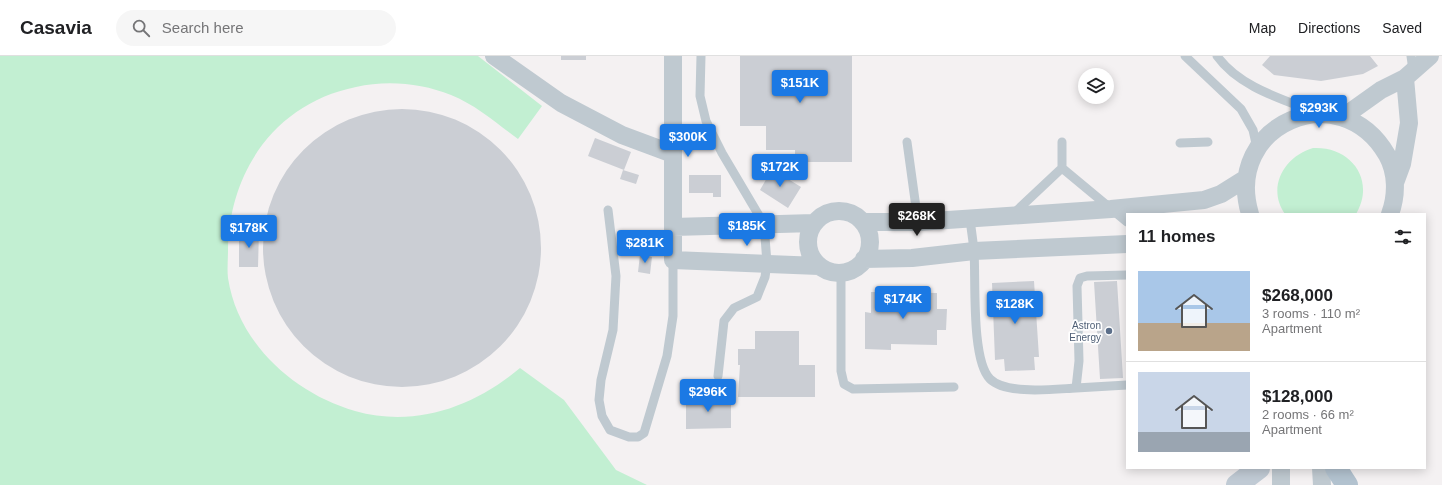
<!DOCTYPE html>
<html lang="en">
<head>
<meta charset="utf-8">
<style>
	:root { --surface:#fff; --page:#f6f6f6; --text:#202124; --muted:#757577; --line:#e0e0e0; --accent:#1b79e4 }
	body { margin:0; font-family:Arial,sans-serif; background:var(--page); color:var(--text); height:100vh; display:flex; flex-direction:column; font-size:15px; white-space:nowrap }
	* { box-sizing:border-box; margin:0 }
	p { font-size:13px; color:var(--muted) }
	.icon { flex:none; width:22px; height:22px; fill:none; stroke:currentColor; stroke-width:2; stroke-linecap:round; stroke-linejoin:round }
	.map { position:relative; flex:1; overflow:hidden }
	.side { position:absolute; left:1126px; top:157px; width:300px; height:256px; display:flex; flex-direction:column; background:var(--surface); border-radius:0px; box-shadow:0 2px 10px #0003 }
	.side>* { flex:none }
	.fabs { position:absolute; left:1078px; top:12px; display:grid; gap:8px }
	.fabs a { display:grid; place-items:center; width:36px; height:36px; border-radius:50%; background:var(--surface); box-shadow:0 2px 10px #0003; font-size:20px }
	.price { position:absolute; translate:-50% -34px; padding:0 9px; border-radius:4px; background:var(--accent); color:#fff; font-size:13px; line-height:26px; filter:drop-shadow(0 1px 2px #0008) }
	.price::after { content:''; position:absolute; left:50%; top:24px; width:12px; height:9px; margin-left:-6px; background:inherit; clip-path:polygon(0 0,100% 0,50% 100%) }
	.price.current { background:#222; color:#fff }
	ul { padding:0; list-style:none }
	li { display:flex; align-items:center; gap:12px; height:100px; padding:0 12px }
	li+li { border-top:1px solid var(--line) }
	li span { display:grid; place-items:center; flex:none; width:112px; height:80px; border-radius:0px; color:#555 }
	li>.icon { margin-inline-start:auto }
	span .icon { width:48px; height:48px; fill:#fffc; stroke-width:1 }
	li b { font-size:17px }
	h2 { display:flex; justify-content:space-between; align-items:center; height:48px; padding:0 12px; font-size:17px }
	header { display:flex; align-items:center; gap:24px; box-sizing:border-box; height:56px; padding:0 20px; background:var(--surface); border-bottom:1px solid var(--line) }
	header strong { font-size:19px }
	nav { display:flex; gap:22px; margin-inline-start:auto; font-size:14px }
	.search { width:280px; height:36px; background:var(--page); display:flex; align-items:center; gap:10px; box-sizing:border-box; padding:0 14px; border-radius:22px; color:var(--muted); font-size:15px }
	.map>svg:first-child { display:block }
</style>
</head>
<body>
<header>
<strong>Casavia</strong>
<div class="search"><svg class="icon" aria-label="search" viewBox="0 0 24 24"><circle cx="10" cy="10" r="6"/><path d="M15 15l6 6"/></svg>Search here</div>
<nav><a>Map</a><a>Directions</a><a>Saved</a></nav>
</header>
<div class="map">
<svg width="1442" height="429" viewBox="0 0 1442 429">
	<rect width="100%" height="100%" fill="#f4f1f2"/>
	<path fill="#c2efd2" d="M 0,0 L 478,0 L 542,50 L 518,83 C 496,67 476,49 451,39 C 421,27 387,24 356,31 C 276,47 229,115 228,194 C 228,203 227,214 228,222 C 238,288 295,338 355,355 C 415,372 474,351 520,312 L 564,344 L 616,414 L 647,429 L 0,429 Z
		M 1313,92 C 1351,90 1376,124 1356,158 L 1285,158 C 1266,131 1285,100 1313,92 Z"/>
	<path fill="#cbced4" d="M 561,0 L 586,0 L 586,4 L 561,4 Z
		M 740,0 L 852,0 L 852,106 L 795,106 L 795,94 L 766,94 L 766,70 L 740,70 Z
		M 1270,0 L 1370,0 L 1378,10 L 1363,18 L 1321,25 L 1274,19 L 1262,9 Z
		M263 192a139 139 0 1 1 278 0a139 139 0 1 1-278 0Z
		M 595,82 L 631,96 L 624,114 L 588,100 Z
		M 772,113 L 801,131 L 788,152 L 760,134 Z
		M 623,114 L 639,119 L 636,128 L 620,123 Z
		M 689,119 L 721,119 L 721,141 L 713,141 L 713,137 L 689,137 Z
		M 239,175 L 259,175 L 258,211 L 239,211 Z
		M 640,199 L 652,201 L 650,218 L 638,216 Z
		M 1034,225 L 1039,301 L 1034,301 L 1035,314 L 1005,315 L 1004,303 L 995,304 L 992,227 Z
		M 1117,225 L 1123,322 L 1100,323 L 1094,226 Z
		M 871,236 L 937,237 L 937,253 L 947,253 L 946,274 L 937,274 L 937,289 L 891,288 L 891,294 L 865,293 L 865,256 L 871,257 Z
		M 755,275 L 799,275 L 799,309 L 815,309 L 815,341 L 738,341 L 740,309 L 738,309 L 738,293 L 755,293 Z
		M 731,341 L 731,372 L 686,373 L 686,342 Z"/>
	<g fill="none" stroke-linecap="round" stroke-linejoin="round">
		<path stroke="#bfc9d0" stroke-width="9" d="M 701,0 L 700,40 L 706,65 L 722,97 L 764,168 L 767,207 L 765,221 L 757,241 L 734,252 L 724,265 L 718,320
			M 1185,0 L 1241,53 L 1253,74 L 1257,92
			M 1217,0 C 1239,31 1282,43 1315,56
			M 1411,0 L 1413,14
			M 907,86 L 918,166
			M 1062,86 L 1062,112
			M 1180,87 L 1208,86
			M 608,154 L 616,220 L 613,274 L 601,324 L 599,344 L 602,360 L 610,374 L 629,381 L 638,381 L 644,377 L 667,300 L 673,260 L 673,204
			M 1012,159 L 1062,112 L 1127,166
			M 970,162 C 971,173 973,184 974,195 C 976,224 971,304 990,323 C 1006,339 1055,333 1076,332 L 1079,305 L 1077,230 L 1080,222 L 1087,220 L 1127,219
			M 841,217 L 841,315 L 844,328 L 853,333 L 954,331
			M 1076,332 L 1127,329"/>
		<path stroke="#bfc9d0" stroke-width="18" d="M 494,0 L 561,47 L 622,79 L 673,98
			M 673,0 L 673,204 L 819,210
			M 1343,61 L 1381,34 L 1405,22 L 1430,0
			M 1395,127 L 1402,108 L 1409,67 L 1405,22
			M808 186a31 31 0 1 1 62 0a31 31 0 1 1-62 0Z
			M 1250,158 C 1223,68 1340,18 1387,99 C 1397,117 1397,139 1390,158
			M 863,166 L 918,166 L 1111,153 L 1204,144 L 1221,138 L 1245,123
			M 673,171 L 814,167
			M 864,203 L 912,202 L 974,195 L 1127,188
			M 1281,412 L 1281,429
			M 1321,412 L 1322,429"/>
		<path stroke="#c0cad4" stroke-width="22" d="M 1237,429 L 1259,412"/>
		<path stroke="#b2c2cf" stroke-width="22" d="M 1336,412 L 1347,429"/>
	</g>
	<circle fill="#5c6f8a" stroke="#fff" stroke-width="1.5" cx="1109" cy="275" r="4"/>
	<g text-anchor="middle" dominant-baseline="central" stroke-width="3.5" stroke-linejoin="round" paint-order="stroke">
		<g font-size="10" fill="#4e5e75" stroke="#fff" text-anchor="end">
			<text x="1101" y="269">Astron<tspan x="1101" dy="12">Energy</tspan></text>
		</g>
	</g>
</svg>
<div class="fabs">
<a><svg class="icon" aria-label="layers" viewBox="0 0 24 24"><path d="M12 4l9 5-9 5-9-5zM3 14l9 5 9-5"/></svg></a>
</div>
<b class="price" style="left:800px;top:48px">$151K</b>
<b class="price" style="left:1319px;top:73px">$293K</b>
<b class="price" style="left:688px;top:102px">$300K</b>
<b class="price" style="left:780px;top:132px">$172K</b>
<b class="price current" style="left:917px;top:181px">$268K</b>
<b class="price" style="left:747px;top:191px">$185K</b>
<b class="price" style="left:249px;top:193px">$178K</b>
<b class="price" style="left:645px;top:208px">$281K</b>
<b class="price" style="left:903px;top:264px">$174K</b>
<b class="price" style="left:1015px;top:269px">$128K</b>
<b class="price" style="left:708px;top:357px">$296K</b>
<section class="side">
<h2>11 homes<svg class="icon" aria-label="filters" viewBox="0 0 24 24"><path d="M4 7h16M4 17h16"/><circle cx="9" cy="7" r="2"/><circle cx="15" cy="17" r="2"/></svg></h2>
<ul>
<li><span style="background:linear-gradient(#a9c7e8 65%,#b9a48a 0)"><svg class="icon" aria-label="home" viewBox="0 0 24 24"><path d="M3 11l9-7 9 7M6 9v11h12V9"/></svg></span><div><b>$268,000</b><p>3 rooms · 110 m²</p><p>Apartment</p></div></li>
<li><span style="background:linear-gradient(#c9d6e8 75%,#9aa5b1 0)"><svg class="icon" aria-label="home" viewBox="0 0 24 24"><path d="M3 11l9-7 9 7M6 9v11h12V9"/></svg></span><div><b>$128,000</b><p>2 rooms · 66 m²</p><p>Apartment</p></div></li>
</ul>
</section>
</div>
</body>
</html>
